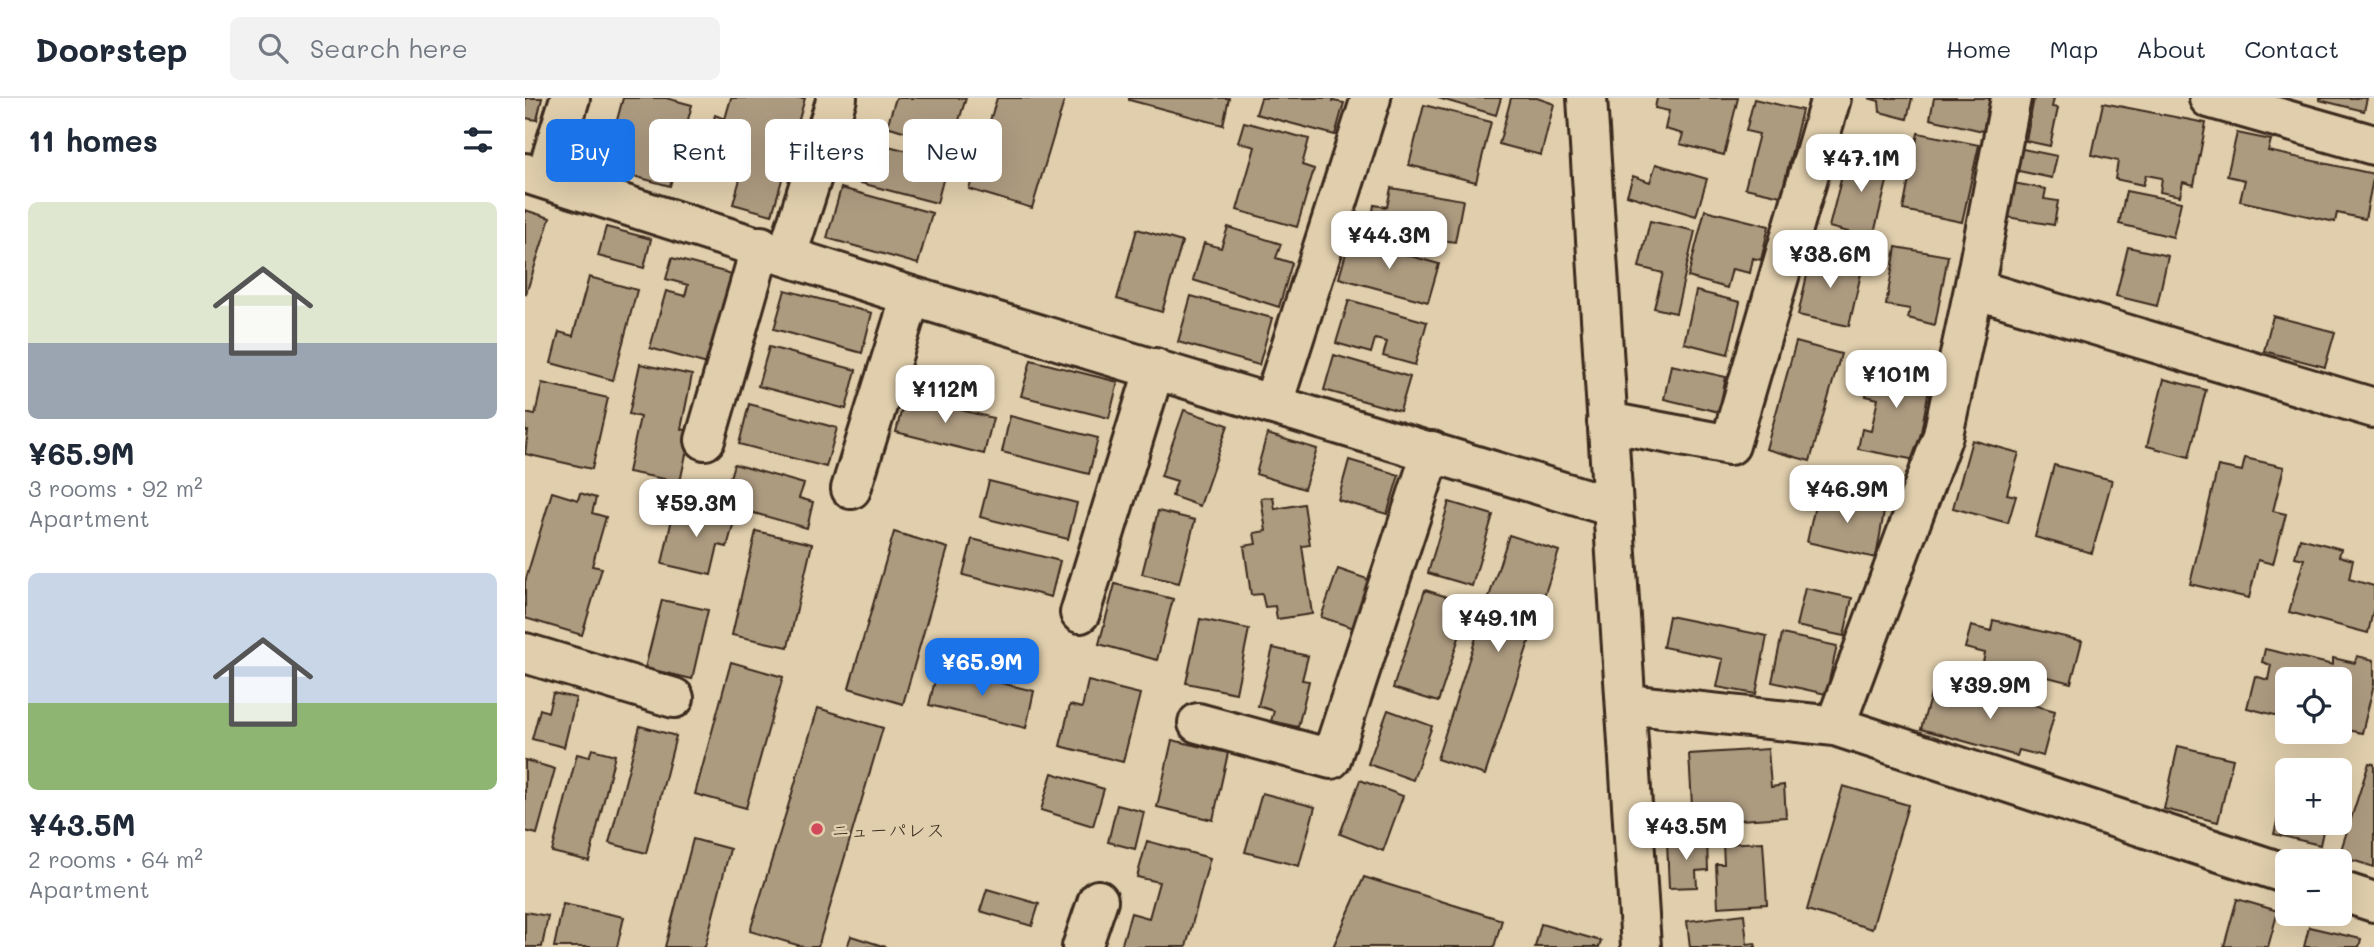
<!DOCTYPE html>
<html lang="en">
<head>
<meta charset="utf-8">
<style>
	:root { --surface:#fff; --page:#f2f2f3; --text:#1f2937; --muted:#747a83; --line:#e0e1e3; --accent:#1a73e8 }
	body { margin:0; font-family:Mali,"Klee One",sans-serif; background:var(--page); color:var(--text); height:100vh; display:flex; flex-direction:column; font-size:26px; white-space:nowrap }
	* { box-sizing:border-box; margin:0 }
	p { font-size:23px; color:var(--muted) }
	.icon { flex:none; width:38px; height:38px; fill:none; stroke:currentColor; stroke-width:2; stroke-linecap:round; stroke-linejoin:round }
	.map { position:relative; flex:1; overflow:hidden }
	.sheet { display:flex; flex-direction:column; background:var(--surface); width:525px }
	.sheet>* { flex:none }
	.top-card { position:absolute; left:21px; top:21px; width:665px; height:63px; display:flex; gap:14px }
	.tools { position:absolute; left:1750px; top:569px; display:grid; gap:14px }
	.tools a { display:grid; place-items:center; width:77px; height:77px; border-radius:10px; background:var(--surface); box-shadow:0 7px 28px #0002; font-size:35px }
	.price { position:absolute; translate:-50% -60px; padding:0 16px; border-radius:14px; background:#fff; color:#222; font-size:23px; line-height:46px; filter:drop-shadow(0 2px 4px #0008) }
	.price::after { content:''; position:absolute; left:50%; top:42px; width:21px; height:16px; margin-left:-10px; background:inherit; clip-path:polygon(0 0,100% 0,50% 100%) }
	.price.on { background:var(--accent); color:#fff }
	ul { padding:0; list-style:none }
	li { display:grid; align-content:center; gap:14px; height:371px; padding:0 28px }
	li span { display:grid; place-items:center; height:217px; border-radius:10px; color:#555 }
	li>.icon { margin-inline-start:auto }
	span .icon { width:126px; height:126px; fill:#fffc; stroke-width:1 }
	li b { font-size:30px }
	h2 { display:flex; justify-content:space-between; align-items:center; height:84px; padding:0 28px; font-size:30px }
	.pill { padding:0 24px; border-radius:10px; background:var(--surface); box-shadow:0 7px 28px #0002; font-size:24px; line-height:63px }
	.pill.on { background:var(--accent); color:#fff }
	header { display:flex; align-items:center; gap:42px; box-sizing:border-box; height:98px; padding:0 35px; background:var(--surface); border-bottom:2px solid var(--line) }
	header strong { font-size:33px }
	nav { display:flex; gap:38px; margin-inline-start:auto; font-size:24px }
	.search { width:490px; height:63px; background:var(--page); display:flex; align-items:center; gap:18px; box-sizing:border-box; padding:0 24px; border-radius:10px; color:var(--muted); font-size:26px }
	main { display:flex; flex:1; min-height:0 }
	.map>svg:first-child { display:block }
</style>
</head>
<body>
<header>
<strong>Doorstep</strong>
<div class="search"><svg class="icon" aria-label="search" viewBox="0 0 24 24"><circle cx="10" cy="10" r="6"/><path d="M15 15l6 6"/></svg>Search here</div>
<nav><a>Home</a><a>Map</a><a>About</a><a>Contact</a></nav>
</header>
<main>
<section class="sheet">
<h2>11 homes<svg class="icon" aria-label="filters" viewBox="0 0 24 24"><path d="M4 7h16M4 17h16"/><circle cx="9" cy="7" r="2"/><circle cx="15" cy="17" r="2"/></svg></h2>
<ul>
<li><span style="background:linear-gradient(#dfe7d0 65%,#9aa5b1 0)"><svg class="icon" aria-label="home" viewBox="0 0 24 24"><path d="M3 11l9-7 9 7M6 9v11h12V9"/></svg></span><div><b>¥65.9M</b><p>3 rooms · 92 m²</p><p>Apartment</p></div></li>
<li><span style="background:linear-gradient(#c9d6e8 60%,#8fb573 0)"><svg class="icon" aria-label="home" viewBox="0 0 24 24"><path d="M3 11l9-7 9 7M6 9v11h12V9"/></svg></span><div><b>¥43.5M</b><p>2 rooms · 64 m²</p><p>Apartment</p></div></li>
</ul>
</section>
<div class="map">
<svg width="1849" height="849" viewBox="0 0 1849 849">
	<rect width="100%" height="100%" fill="#e0ceac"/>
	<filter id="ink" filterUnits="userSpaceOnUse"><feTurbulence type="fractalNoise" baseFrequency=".0143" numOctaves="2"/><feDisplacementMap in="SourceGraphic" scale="14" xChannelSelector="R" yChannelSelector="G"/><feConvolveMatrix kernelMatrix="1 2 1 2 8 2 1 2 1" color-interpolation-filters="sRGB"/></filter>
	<g filter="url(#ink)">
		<path fill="#ad9b80" stroke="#3b2a1e" stroke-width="2" d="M 0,0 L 17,0 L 12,22 L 0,20 Z
			M 98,0 L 141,0 L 167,7 L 145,88 L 79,70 Z
			M 206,0 L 280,0 L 247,117 L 208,106 L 215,81 L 176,70 L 190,17 L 200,21 Z
			M 371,0 L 441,0 L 426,48 L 362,28 Z
			M 472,0 L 540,0 L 507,110 L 444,91 Z
			M 604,0 L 704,0 L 698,27 L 604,2 Z
			M 736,0 L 809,0 L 808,3 L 819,5 L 810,37 L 731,16 Z
			M 913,0 L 976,0 L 971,17 Z
			M 986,0 L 1012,0 L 1029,6 L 1016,57 L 974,46 Z
			M 1132,0 L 1213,0 L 1199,57 L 1155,46 L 1158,36 L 1140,31 L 1144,13 L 1130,10 Z
			M 1343,0 L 1387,0 L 1382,21 L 1355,14 L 1354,3 Z
			M 1409,0 L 1465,0 L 1458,33 L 1405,21 Z
			M 1509,0 L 1529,0 L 1527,9 L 1533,10 L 1525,48 L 1501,43 Z
			M 1794,0 L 1842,0 L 1839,13 L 1794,2 Z
			M 1229,1 L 1277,12 L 1256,98 L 1220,90 L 1234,36 L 1221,33 Z
			M 1578,5 L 1681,25 L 1669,87 L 1658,84 L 1655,98 L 1635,94 L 1637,80 L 1621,77 L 1618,87 L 1590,81 L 1593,63 L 1567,57 Z
			M 899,7 L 966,24 L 951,84 L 884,67 Z
			M 719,24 L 784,41 L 777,67 L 789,71 L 772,129 L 712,112 L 730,49 L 713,44 Z
			M 1393,35 L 1454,47 L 1437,124 L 1378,112 Z
			M 1712,35 L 1746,42 L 1743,53 L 1849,76 L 1840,121 L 1812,115 L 1810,124 L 1715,103 L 1720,82 L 1702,78 Z
			M 343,43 L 423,63 L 412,105 L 332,84 Z
			M 1325,46 L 1369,56 L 1345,151 L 1324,146 L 1327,135 L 1304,129 Z
			M 1493,50 L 1532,58 L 1527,80 L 1489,72 Z
			M 1131,66 L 1182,81 L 1171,118 L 1102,97 L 1108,78 L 1125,84 Z
			M 1488,85 L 1521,91 L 1519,101 L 1533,103 L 1529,127 L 1482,119 Z
			M 316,90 L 407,115 L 393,166 L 302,140 Z
			M 866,90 L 938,102 L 930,144 L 916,142 L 912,149 L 870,141 L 873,124 L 847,119 L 849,107 L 862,109 Z
			M 1601,93 L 1656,104 L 1648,139 L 1594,126 Z
			M 0,112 L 25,120 L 1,196 L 0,195 Z
			M 1180,112 L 1244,128 L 1236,162 L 1228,160 L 1225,175 L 1207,171 L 1202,190 L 1163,179 Z
			M 1125,123 L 1170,133 L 1151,215 L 1129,210 L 1138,175 L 1114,169 Z
			M 81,129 L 126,141 L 119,170 L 73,158 Z
			M 703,129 L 756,146 L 751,160 L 767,165 L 754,209 L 668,182 L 679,145 L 696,150 Z
			M 612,131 L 657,144 L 637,214 L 592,201 Z
			M 825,141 L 914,166 L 903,204 L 814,180 Z
			M 1371,149 L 1423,158 L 1410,227 L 1383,220 L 1385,211 L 1361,207 Z
			M 1603,149 L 1643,158 L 1632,208 L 1591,198 Z
			M 1287,155 L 1338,167 L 1324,228 L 1273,217 Z
			M 147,160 L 207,176 L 197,208 L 209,211 L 193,269 L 125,250 L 141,193 L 160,198 L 163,187 L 141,181 Z
			M 64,179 L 112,192 L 88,282 L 26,265 L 34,234 L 48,238 Z
			M 260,192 L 347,215 L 337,255 L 249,231 Z
			M 1171,193 L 1215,204 L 1203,256 L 1159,245 Z
			M 666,198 L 747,220 L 734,267 L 653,244 Z
			M 824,202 L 902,224 L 890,267 L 858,258 L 862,244 L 850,241 L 846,255 L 811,245 Z
			M 1748,218 L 1810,234 L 1800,269 L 1739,253 Z
			M 1271,244 L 1316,256 L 1285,363 L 1241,351 Z
			M 244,249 L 331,272 L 321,311 L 233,288 Z
			M 809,257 L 885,279 L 875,313 L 799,292 Z
			M 506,262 L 593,284 L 584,320 L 496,298 Z
			M 1348,262 L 1395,270 L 1392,283 L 1405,285 L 1391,362 L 1333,351 L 1337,331 L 1346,333 L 1353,301 L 1341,298 Z
			M 115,266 L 167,277 L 156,331 L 166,333 L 155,384 L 103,374 L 115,319 L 104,316 Z
			M 1146,267 L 1201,279 L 1194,314 L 1139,301 Z
			M 1639,281 L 1681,292 L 1664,359 L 1622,348 Z
			M 17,285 L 83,300 L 67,371 L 0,356 L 3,333 L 0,333 L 0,315 L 10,317 Z
			M 380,298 L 468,320 L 459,356 L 371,334 Z
			M 224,306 L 312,330 L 301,369 L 214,346 Z
			M 659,312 L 703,327 L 675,408 L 647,398 L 652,383 L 636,378 Z
			M 485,318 L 573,340 L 564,376 L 477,354 Z
			M 742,336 L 792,351 L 779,391 L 731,376 Z
			M 1447,342 L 1494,355 L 1482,396 L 1491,398 L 1483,425 L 1428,410 Z
			M 1720,360 L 1759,369 L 1748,413 L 1761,416 L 1748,466 L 1733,462 L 1724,500 L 1665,486 L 1693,368 L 1717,373 Z
			M 824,362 L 874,377 L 862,416 L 813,402 Z
			M 209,366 L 279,386 L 274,400 L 288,404 L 282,430 L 197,406 Z
			M 1529,367 L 1587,382 L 1567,455 L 1510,439 Z
			M 464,383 L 552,405 L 543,441 L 455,419 Z
			M 27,394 L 53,402 L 55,395 L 71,400 L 67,415 L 81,419 L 67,468 L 77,470 L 57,537 L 0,520 L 0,484 Z
			M 1293,394 L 1360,408 L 1351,460 L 1282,444 Z
			M 748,399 L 750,411 L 779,406 L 785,447 L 777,448 L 787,516 L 752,521 L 750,508 L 740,509 L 737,496 L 726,497 L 719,448 L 731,446 L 729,435 L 741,433 L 736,400 Z
			M 924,404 L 968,417 L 947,488 L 903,475 Z
			M 150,407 L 210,420 L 202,449 L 193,447 L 186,477 L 137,466 Z
			M 633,413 L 670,422 L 654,485 L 617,476 Z
			M 231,433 L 287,446 L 263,549 L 207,537 Z
			M 369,434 L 423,450 L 378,606 L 324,590 Z
			M 984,437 L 1034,453 L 960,677 L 912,661 Z
			M 1775,440 L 1816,451 L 1814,458 L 1828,462 L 1824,481 L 1849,488 L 1849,509 L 1843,535 L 1764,514 L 1779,461 L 1770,459 Z
			M 447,441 L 535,463 L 526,499 L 438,477 Z
			M 813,471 L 848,483 L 832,531 L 796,519 Z
			M 590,486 L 648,501 L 632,562 L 574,546 Z
			M 1280,490 L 1327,500 L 1319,538 L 1271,528 Z
			M 900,492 L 945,506 L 913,604 L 868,590 Z
			M 137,502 L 183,512 L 167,581 L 120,570 Z
			M 1144,518 L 1242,538 L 1231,596 L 1192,589 L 1198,561 L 1138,549 Z
			M 675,521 L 724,531 L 711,595 L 661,585 Z
			M 1468,522 L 1557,543 L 1546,585 L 1519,578 L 1518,585 L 1494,579 L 1491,592 L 1454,583 L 1460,555 L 1440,550 L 1446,528 L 1466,533 Z
			M 1257,536 L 1312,548 L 1301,596 L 1247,584 Z
			M 748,550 L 783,558 L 777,582 L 784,583 L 773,629 L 746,623 L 749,613 L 733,608 Z
			M 1740,551 L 1808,567 L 1808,560 L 1830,565 L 1832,558 L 1849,562 L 1849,586 L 1837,635 L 1817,631 L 1813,644 L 1785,637 L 1785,634 L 1815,634 L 1815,581 L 1762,581 L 1762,620 L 1722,610 L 1730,578 L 1743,582 L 1746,567 L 1737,564 Z
			M 206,564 L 258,579 L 221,710 L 170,696 Z
			M 413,570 L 509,593 L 501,630 L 404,607 Z
			M 563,583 L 615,596 L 598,664 L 535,648 L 545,607 L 557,610 Z
			M 1434,586 L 1530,613 L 1518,658 L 1494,652 L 1492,658 L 1396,631 L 1406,596 L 1429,603 Z
			M 28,595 L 51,600 L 39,649 L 7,641 L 15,611 L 23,614 Z
			M 293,610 L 358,630 L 293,849 L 279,849 L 225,833 Z
			M 863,612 L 907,628 L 888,682 L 843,666 Z
			M 115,628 L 151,638 L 121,755 L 84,745 Z
			M 647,642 L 703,655 L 688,722 L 632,709 Z
			M 1653,648 L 1708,661 L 1693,724 L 1639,711 Z
			M 67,651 L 90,657 L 64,763 L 27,754 L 52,656 L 64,659 Z
			M 1243,651 L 1246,689 L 1259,687 L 1261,719 L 1168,725 L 1164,656 Z
			M 0,662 L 30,671 L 12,736 L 0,733 Z
			M 1844,665 L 1849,666 L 1849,769 L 1814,758 Z
			M 527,675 L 579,691 L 568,728 L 516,712 Z
			M 835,682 L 878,698 L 858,753 L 815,736 Z
			M 1761,687 L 1762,724 L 1800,724 L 1795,747 L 1749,736 Z
			M 1318,688 L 1383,707 L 1347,831 L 1282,812 Z
			M 737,695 L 790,709 L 774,768 L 720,754 Z
			M 592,707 L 619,714 L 610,751 L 583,744 Z
			M 168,741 L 205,751 L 180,849 L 140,849 Z
			M 1182,742 L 1183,772 L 1171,773 L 1172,789 L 1144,790 L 1142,744 Z
			M 622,743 L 685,760 L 661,849 L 596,849 L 606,815 L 624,820 L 634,784 L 612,779 Z
			M 1238,744 L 1242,806 L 1193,809 L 1191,766 L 1199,766 L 1198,746 Z
			M 839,779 L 977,822 L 969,849 L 808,849 Z
			M 462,791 L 514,806 L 507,828 L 455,813 Z
			M 1712,801 L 1753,813 L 1743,849 L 1699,848 Z
			M 38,806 L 99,819 L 92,849 L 29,849 Z
			M 0,814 L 23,818 L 17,849 L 0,849 Z
			M 1219,816 L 1222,846 L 1230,845 L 1231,849 L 1165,849 L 1162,823 Z
			M 1016,826 L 1076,843 L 1074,849 L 1010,849 Z
			M 1784,829 L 1836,841 L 1834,849 L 1779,849 Z
			M 326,838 L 361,849 L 322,849 Z"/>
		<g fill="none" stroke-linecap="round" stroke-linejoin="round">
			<defs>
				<path id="minor" d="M 1062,0 L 1116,849
					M 1684,0 L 1849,47
					M 0,75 L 386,198 L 1088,409
					M 20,81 L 45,0
					M 262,157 L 312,0
					M 1449,191 L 1849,310
					M 748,305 L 846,0
					M 1082,324 L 1205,347 L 1306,0
					M 180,342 L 236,148
					M 326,391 L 386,198
					M 555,515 L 630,270
					M 0,555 L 149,600
					M 1101,606 L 1310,628 L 1762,776
					M 673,625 L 806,661 L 907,353
					M 1310,628 L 1418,337 L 1449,191 L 1486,0
					M 1815,793 L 1849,804
					M 557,849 L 573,802"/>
			</defs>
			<use href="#minor" stroke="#3b2a1e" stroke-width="44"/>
			<use href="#minor" stroke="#e0ceac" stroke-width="38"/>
		</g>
	</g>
	<circle fill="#d1495b" stroke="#e0ceac" stroke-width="2.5" cx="292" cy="731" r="7"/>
	<g text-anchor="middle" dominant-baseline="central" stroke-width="5" stroke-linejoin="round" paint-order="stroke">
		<g font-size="19" fill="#3b2a1e" stroke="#e0ceac" text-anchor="start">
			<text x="306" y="731">ニューパレス</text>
		</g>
	</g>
</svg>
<div class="tools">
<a><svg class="icon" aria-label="locate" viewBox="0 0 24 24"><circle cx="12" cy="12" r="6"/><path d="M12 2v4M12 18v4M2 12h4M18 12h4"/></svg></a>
<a>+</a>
<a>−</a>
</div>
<b class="price" style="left:1336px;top:96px">¥47.1M</b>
<b class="price" style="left:864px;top:173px">¥44.3M</b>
<b class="price" style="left:1305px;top:192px">¥38.6M</b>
<b class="price" style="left:1371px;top:312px">¥101M</b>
<b class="price" style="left:420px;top:327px">¥112M</b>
<b class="price" style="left:1322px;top:427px">¥46.9M</b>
<b class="price" style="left:171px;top:441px">¥59.3M</b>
<b class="price" style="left:973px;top:556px">¥49.1M</b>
<b class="price on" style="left:457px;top:600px">¥65.9M</b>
<b class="price" style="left:1465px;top:623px">¥39.9M</b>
<b class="price" style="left:1161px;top:764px">¥43.5M</b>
<div class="top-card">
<a class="pill on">Buy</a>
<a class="pill">Rent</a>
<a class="pill">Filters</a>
<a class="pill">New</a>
</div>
</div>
</main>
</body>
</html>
